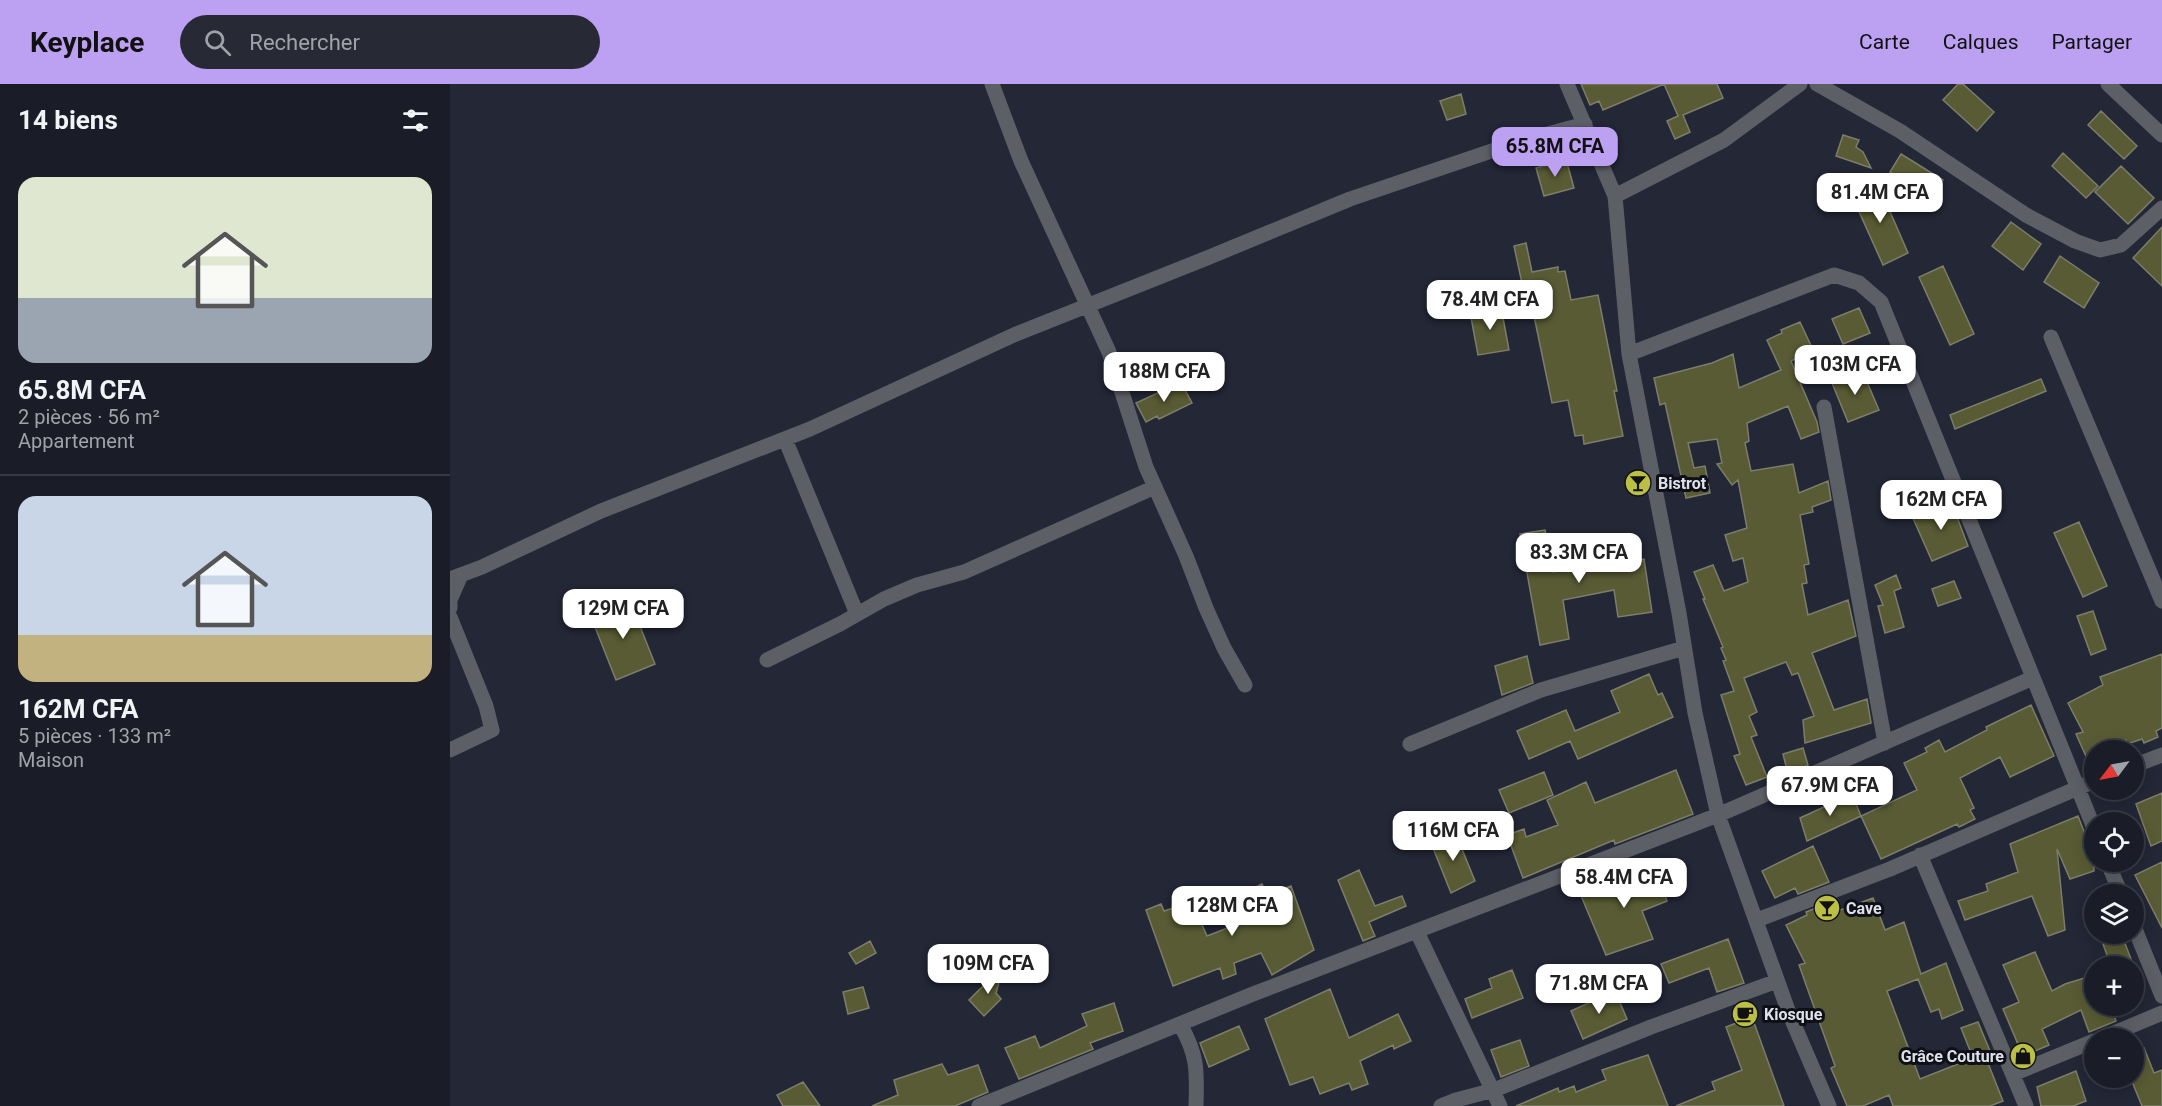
<!DOCTYPE html>
<html lang="fr">
<head>
<meta charset="utf-8">
<style>
	:root { --surface:#1a1d28; --page:#272a34; --text:#f1f3f6; --muted:#9fa2a8; --line:#383b45; --accent:#bca0f2 }
	body { margin:0; font-family:Roboto,sans-serif; background:var(--page); color:var(--text); height:100vh; display:flex; flex-direction:column; font-size:22px; white-space:nowrap }
	* { box-sizing:border-box; margin:0 }
	p { font-size:20px; color:var(--muted) }
	.icon { flex:none; width:33px; height:33px; fill:none; stroke:currentColor; stroke-width:2; stroke-linecap:round; stroke-linejoin:round }
	.map { position:relative; flex:1; overflow:hidden }
	.drawer { display:flex; flex-direction:column; background:var(--surface); width:450px }
	.drawer>* { flex:none }
	.needle { width:39px; rotate:238deg }
	.tools { position:absolute; left:1634px; top:656px; display:grid; gap:12px }
	.tools a { display:grid; place-items:center; width:60px; height:60px; border-radius:50%; background:var(--surface); box-shadow:0 3px 15px #0003,0 0 0 2px var(--line); font-size:30px }
	.price { position:absolute; translate:-50% -51px; padding:0 14px; border-radius:12px; background:#fff; color:#222; font-size:20px; line-height:39px; filter:drop-shadow(0 2px 3px #0008) }
	.price::after { content:''; position:absolute; left:50%; top:36px; width:18px; height:14px; margin-left:-9px; background:inherit; clip-path:polygon(0 0,100% 0,50% 100%) }
	.price.current { background:var(--accent); color:#111 }
	ul { padding:0; list-style:none }
	li { display:grid; align-content:center; gap:12px; height:318px; padding:0 18px }
	li+li { border-top:2px solid var(--line) }
	li span { display:grid; place-items:center; height:186px; border-radius:18px; color:#555 }
	li>.icon { margin-inline-start:auto }
	span .icon { width:108px; height:108px; fill:#fffc; stroke-width:1 }
	li b { font-size:26px }
	h2 { display:flex; justify-content:space-between; align-items:center; height:72px; padding:0 18px; font-size:26px }
	header { display:flex; align-items:center; gap:36px; box-sizing:border-box; height:84px; padding:0 30px; background:var(--accent); color:#111 }
	header strong { font-size:28px }
	nav { display:flex; gap:33px; margin-inline-start:auto; font-size:21px }
	.search { width:420px; height:54px; background:var(--page); display:flex; align-items:center; gap:15px; box-sizing:border-box; padding:0 21px; border-radius:33px; color:var(--muted); font-size:22px }
	main { display:flex; flex:1; min-height:0 }
	.map>svg:first-child { display:block }
</style>
</head>
<body>
<header>
<strong>Keyplace</strong>
<div class="search"><svg class="icon" aria-label="search" viewBox="0 0 24 24"><circle cx="10" cy="10" r="6"/><path d="M15 15l6 6"/></svg>Rechercher</div>
<nav><a>Carte</a><a>Calques</a><a>Partager</a></nav>
</header>
<main>
<section class="drawer">
<h2>14 biens<svg class="icon" aria-label="filters" viewBox="0 0 24 24"><path d="M4 7h16M4 17h16"/><circle cx="9" cy="7" r="2"/><circle cx="15" cy="17" r="2"/></svg></h2>
<ul>
<li><span style="background:linear-gradient(#dfe7d0 65%,#9aa5b1 0)"><svg class="icon" aria-label="home" viewBox="0 0 24 24"><path d="M3 11l9-7 9 7M6 9v11h12V9"/></svg></span><div><b>65.8M CFA</b><p>2 pièces · 56 m²</p><p>Appartement</p></div></li>
<li><span style="background:linear-gradient(#c9d6e8 75%,#c2b280 0)"><svg class="icon" aria-label="home" viewBox="0 0 24 24"><path d="M3 11l9-7 9 7M6 9v11h12V9"/></svg></span><div><b>162M CFA</b><p>5 pièces · 133 m²</p><p>Maison</p></div></li>
</ul>
</section>
<div class="map">
<svg width="1712" height="1022" viewBox="0 0 1712 1022">
	<rect width="100%" height="100%" fill="#232736"/>
	<path fill="#585b33" stroke="#7c7e6b" stroke-width="1.5" d="M 1131,0 L 1267,0 L 1273,14 L 1233,31 L 1240,48 L 1225,55 L 1217,37 L 1228,32 L 1214,0 L 1153,26 L 1149,17 L 1140,21 Z
		M 1508,0 L 1513,0 L 1544,28 L 1527,47 L 1493,16 Z
		M 1011,10 L 1016,30 L 997,36 L 990,17 Z
		M 1651,27 L 1687,62 L 1674,75 L 1638,41 Z
		M 1393,51 L 1409,56 L 1406,63 L 1413,68 L 1421,84 L 1386,72 Z
		M 1613,69 L 1648,102 L 1636,114 L 1602,82 Z
		M 1451,70 L 1493,96 L 1482,114 L 1440,88 Z
		M 1116,75 L 1124,104 L 1094,112 L 1086,84 Z
		M 1671,82 L 1704,114 L 1678,140 L 1645,108 Z
		M 1428,100 L 1458,169 L 1433,181 L 1402,112 Z
		M 1561,138 L 1591,160 L 1573,186 L 1542,162 Z
		M 1712,143 L 1712,202 L 1683,174 Z
		M 1076,159 L 1082,188 L 1108,183 L 1108,188 L 1115,187 L 1121,216 L 1148,211 L 1167,307 L 1164,307 L 1173,352 L 1134,360 L 1133,351 L 1125,352 L 1118,316 L 1102,319 L 1078,203 L 1073,204 L 1064,162 Z
		M 1610,172 L 1649,199 L 1634,224 L 1594,198 Z
		M 1493,182 L 1524,250 L 1500,261 L 1469,193 Z
		M 1051,223 L 1059,266 L 1028,271 L 1020,228 Z
		M 1409,224 L 1420,249 L 1393,260 L 1382,235 Z
		M 1350,238 L 1363,266 L 1341,277 L 1367,338 L 1369,348 L 1351,355 L 1338,322 L 1297,339 L 1299,357 L 1295,359 L 1301,387 L 1343,380 L 1349,409 L 1378,397 L 1381,416 L 1362,423 L 1363,428 L 1350,431 L 1359,480 L 1354,481 L 1357,499 L 1352,500 L 1358,531 L 1398,516 L 1406,552 L 1362,569 L 1384,626 L 1417,615 L 1421,639 L 1355,659 L 1353,636 L 1364,632 L 1348,589 L 1342,591 L 1336,578 L 1294,594 L 1307,628 L 1299,632 L 1307,651 L 1301,653 L 1317,693 L 1296,701 L 1284,672 L 1290,670 L 1271,611 L 1284,607 L 1273,577 L 1276,576 L 1271,564 L 1273,563 L 1253,515 L 1255,515 L 1244,488 L 1263,481 L 1274,507 L 1298,498 L 1293,474 L 1283,477 L 1275,451 L 1297,444 L 1288,396 L 1282,401 L 1267,380 L 1272,379 L 1267,355 L 1238,359 L 1244,384 L 1255,382 L 1260,409 L 1236,414 L 1215,319 L 1210,321 L 1204,294 L 1262,279 L 1283,270 L 1289,304 L 1331,286 L 1317,256 L 1332,249 L 1331,246 Z
		M 1412,286 L 1429,326 L 1398,338 L 1382,299 Z
		M 1591,295 L 1596,307 L 1505,345 L 1500,331 Z
		M 731,298 L 742,319 L 709,335 L 707,332 L 696,338 L 686,319 Z
		M 1501,417 L 1518,462 L 1482,477 L 1462,432 Z
		M 1629,438 L 1657,502 L 1633,513 L 1604,449 Z
		M 1095,446 L 1103,488 L 1127,483 L 1123,464 L 1152,459 L 1156,481 L 1194,475 L 1202,528 L 1168,533 L 1164,506 L 1113,516 L 1119,555 L 1090,561 L 1070,450 Z
		M 1446,491 L 1451,504 L 1444,507 L 1454,543 L 1435,549 L 1428,522 L 1433,521 L 1425,501 Z
		M 1504,497 L 1511,514 L 1488,522 L 1482,505 Z
		M 180,517 L 205,580 L 166,596 L 141,533 Z
		M 1643,527 L 1656,565 L 1641,571 L 1627,532 Z
		M 1712,570 L 1712,644 L 1706,647 L 1708,653 L 1694,659 L 1692,655 L 1677,660 L 1676,656 L 1654,666 L 1644,666 L 1643,688 L 1626,650 L 1633,648 L 1618,619 L 1653,601 L 1650,593 Z
		M 1077,572 L 1083,599 L 1052,611 L 1045,582 Z
		M 1199,590 L 1208,611 L 1212,609 L 1223,633 L 1128,675 L 1120,657 L 1079,675 L 1067,647 L 1116,626 L 1125,647 L 1170,628 L 1161,607 Z
		M 1581,621 L 1604,672 L 1560,693 L 1550,673 L 1510,694 L 1524,724 L 1520,726 L 1525,735 L 1509,743 L 1507,740 L 1431,775 L 1411,732 L 1467,706 L 1454,679 L 1477,668 L 1475,664 L 1489,656 L 1495,668 L 1537,646 L 1536,643 Z
		M 1353,664 L 1358,681 L 1338,690 L 1333,670 Z
		M 1226,686 L 1243,730 L 1165,760 L 1164,756 L 1073,794 L 1057,751 L 1074,745 L 1076,753 L 1108,741 L 1097,716 L 1136,698 L 1145,719 Z
		M 1094,688 L 1103,711 L 1059,729 L 1049,706 Z
		M 1712,709 L 1712,757 L 1701,762 L 1686,720 Z
		M 1402,710 L 1411,732 L 1357,757 L 1350,734 Z
		M 1628,732 L 1644,773 L 1644,787 L 1620,795 L 1607,765 L 1615,846 L 1598,852 L 1582,812 L 1515,836 L 1508,817 L 1538,807 L 1536,800 L 1568,788 L 1560,760 Z
		M 1005,748 L 1025,797 L 1001,809 L 981,759 Z
		M 1363,762 L 1379,798 L 1348,810 L 1345,804 L 1325,814 L 1312,787 Z
		M 1712,778 L 1712,844 L 1685,791 Z
		M 1199,784 L 1204,796 L 1215,791 L 1220,803 L 1213,806 L 1217,817 L 1192,827 L 1203,855 L 1156,871 L 1129,807 L 1145,801 L 1145,803 L 1177,789 L 1178,792 Z
		M 909,786 L 925,822 L 952,812 L 956,822 L 919,838 L 925,852 L 913,857 L 888,796 Z
		M 812,800 L 817,811 L 841,802 L 864,866 L 822,891 L 811,869 L 784,879 L 786,890 L 773,895 L 770,884 L 723,902 L 696,826 L 711,820 L 714,827 L 742,818 L 757,852 L 780,843 L 781,845 L 801,834 L 791,810 Z
		M 1423,814 L 1435,846 L 1454,838 L 1471,890 L 1496,879 L 1513,926 L 1492,935 L 1489,925 L 1481,928 L 1468,895 L 1437,907 L 1470,995 L 1523,974 L 1511,944 L 1528,938 L 1540,967 L 1534,969 L 1553,1017 L 1540,1022 L 1443,1022 L 1439,1011 L 1413,1022 L 1397,1022 L 1381,984 L 1385,982 L 1349,881 L 1355,879 L 1336,841 L 1357,831 L 1356,828 L 1369,823 L 1374,832 Z
		M 1649,849 L 1671,849 L 1681,875 L 1661,882 Z
		M 1278,855 L 1294,899 L 1267,908 L 1259,884 L 1219,899 L 1211,880 Z
		M 420,857 L 426,869 L 406,880 L 399,869 Z
		M 1585,868 L 1602,907 L 1615,900 L 1641,892 L 1644,900 L 1644,921 L 1651,921 L 1654,927 L 1662,925 L 1666,937 L 1639,948 L 1631,926 L 1592,945 L 1599,961 L 1573,972 L 1553,925 L 1569,918 L 1553,881 Z
		M 554,881 L 546,909 L 551,915 L 534,932 L 519,916 Z
		M 1062,886 L 1073,914 L 1022,934 L 1015,915 L 1042,904 L 1039,895 Z
		M 413,903 L 419,924 L 398,930 L 393,908 Z
		M 880,905 L 899,954 L 948,930 L 961,957 L 944,965 L 943,961 L 910,977 L 918,1000 L 902,1006 L 899,999 L 870,1010 L 863,993 L 840,1001 L 815,935 Z
		M 1165,907 L 1177,935 L 1133,955 L 1121,927 Z
		M 664,919 L 673,947 L 640,959 L 643,965 L 569,995 L 555,964 L 585,952 L 590,964 L 637,942 L 632,930 Z
		M 1302,933 L 1334,1022 L 1226,1022 L 1265,1006 L 1262,998 L 1292,986 L 1276,943 Z
		M 789,942 L 799,965 L 759,983 L 750,959 Z
		M 1070,956 L 1079,982 L 1051,993 L 1041,966 Z
		M 1694,964 L 1704,989 L 1712,986 L 1712,1022 L 1692,1022 L 1683,1000 L 1683,969 Z
		M 1198,971 L 1218,1022 L 1066,1022 L 1108,1004 L 1109,1008 L 1124,1002 L 1126,1008 L 1156,996 L 1152,986 Z
		M 492,980 L 498,991 L 528,981 L 538,1008 L 505,1022 L 422,1022 L 448,1011 L 444,996 Z
		M 1626,987 L 1636,1017 L 1623,1022 L 1591,1022 L 1587,1003 Z
		M 353,998 L 370,1022 L 333,1022 L 327,1011 Z"/>
	<g fill="none" stroke-linecap="round" stroke-linejoin="round">
		<path stroke="#5d5f67" stroke-width="15" d="M 542,0 L 571,77 L 659,268 L 696,383 L 736,472 L 756,524 L 774,564 L 795,601
			M 1117,0 L 1165,112 L 1179,270 L 1229,529 L 1245,629 L 1268,731 L 1339,929 L 1379,1022
			M 1367,0 L 1450,47 L 1576,131 L 1625,157 L 1650,166 L 1671,161 L 1712,124
			M 1658,0 L 1712,51
			M 1165,112 L 1274,56 L 1350,0
			M 1601,253 L 1712,517
			M 1179,270 L 1384,191 L 1409,199 L 1431,218 L 1644,744
			M 1374,323 L 1435,659
			M 335,355 L 407,530
			M 0,495 L 32,483 L 151,427 L 360,345 L 566,250 L 757,174 L 900,115 L 1068,58 L 1135,40
			M 0,524 L 0,516 L 11,491
			M 0,533 L 36,622 L 42,646 L 0,666
			M 317,576 L 390,540 L 434,515 L 467,501 L 514,488 L 705,403
			M 960,660 L 1091,606 L 1234,564
			M 1683,682 L 1712,671
			M 1470,771 L 1576,1022
			M 1657,777 L 1671,810
			M 1307,836 L 1440,785 L 1644,697
			M 1683,840 L 1712,912
			M 967,848 L 1050,1022
			M 730,940 C 748,972 747,986 746,1022
			M 1652,954 L 1712,929
			M 1563,990 L 1644,957
			M 529,1022 L 803,910 L 1268,731 L 1583,594
			M 991,1022 L 1006,1016 L 1044,1006 L 1201,943 L 1327,897"/>
	</g>
	<defs>
		<symbol id="bar-disc" viewBox="-11 -11 22 22"><circle r="9.5" fill="#bbc045" stroke="#0f1017"/><path d="M-6-5H6L.8 .8V4.5H3.5V6h-7V4.5H-.8V.8Z" fill="#111"/></symbol>
		<symbol id="cafe-disc" viewBox="-11 -11 22 22"><circle r="9.5" fill="#bbc045" stroke="#0f1017"/><path d="M-5.5-4.5H6V0H3Q3 3.5 0 3.5H-2.5Q-5.5 3.5-5.5 0ZM3-3.2v2h1.7v-2ZM-6 4.5H4V6H-6Z" fill="#111"/></symbol>
		<symbol id="shop-disc" viewBox="-11 -11 22 22"><circle r="9.5" fill="#bbc045" stroke="#0f1017"/><path d="M-5-2.5h2.3a2.7 3.5 0 0 1 5.4 0H5L5.5 6h-11ZM-1.5-2.5h3a1.5 2.3 0 0 0-3 0Z" fill="#111"/></symbol>
	</defs>
	<g fill-rule="evenodd">
		<use href="#bar-disc" x="1173" y="384" width="30" height="30"/>
		<use href="#bar-disc" x="1362" y="809" width="30" height="30"/>
		<use href="#cafe-disc" x="1280" y="915" width="30" height="30"/>
		<use href="#shop-disc" x="1558" y="957" width="30" height="30"/>
	</g>
	<g text-anchor="middle" dominant-baseline="central" stroke-width="6" stroke-linejoin="round" paint-order="stroke">
		<g font-size="16" font-weight="bold" fill="#dee1eb" stroke="#0f1017" text-anchor="start">
			<text x="1208" y="399">Bistrot</text>
			<text x="1396" y="824">Cave</text>
			<text x="1314" y="930">Kiosque</text>
			<text x="1554" y="972" text-anchor="end">Grâce Couture</text>
		</g>
	</g>
</svg>
<div class="tools">
<a><svg class="needle" viewBox="-14 -14 28 28"><path d="M0-13l5 13h-10z" fill="#e53935"/><path d="M0 13l5-13h-10z" fill="#9fa2a8"/></svg></a>
<a><svg class="icon" aria-label="locate" viewBox="0 0 24 24"><circle cx="12" cy="12" r="6"/><path d="M12 2v4M12 18v4M2 12h4M18 12h4"/></svg></a>
<a><svg class="icon" aria-label="layers" viewBox="0 0 24 24"><path d="M12 4l9 5-9 5-9-5zM3 14l9 5 9-5"/></svg></a>
<a>+</a>
<a>−</a>
</div>
<b class="price current" style="left:1105px;top:94px">65.8M CFA</b>
<b class="price" style="left:1430px;top:140px">81.4M CFA</b>
<b class="price" style="left:1040px;top:247px">78.4M CFA</b>
<b class="price" style="left:1405px;top:312px">103M CFA</b>
<b class="price" style="left:714px;top:319px">188M CFA</b>
<b class="price" style="left:1491px;top:447px">162M CFA</b>
<b class="price" style="left:1129px;top:500px">83.3M CFA</b>
<b class="price" style="left:173px;top:556px">129M CFA</b>
<b class="price" style="left:1380px;top:733px">67.9M CFA</b>
<b class="price" style="left:1003px;top:778px">116M CFA</b>
<b class="price" style="left:1174px;top:825px">58.4M CFA</b>
<b class="price" style="left:782px;top:853px">128M CFA</b>
<b class="price" style="left:538px;top:911px">109M CFA</b>
<b class="price" style="left:1149px;top:931px">71.8M CFA</b>
</div>
</main>
</body>
</html>
